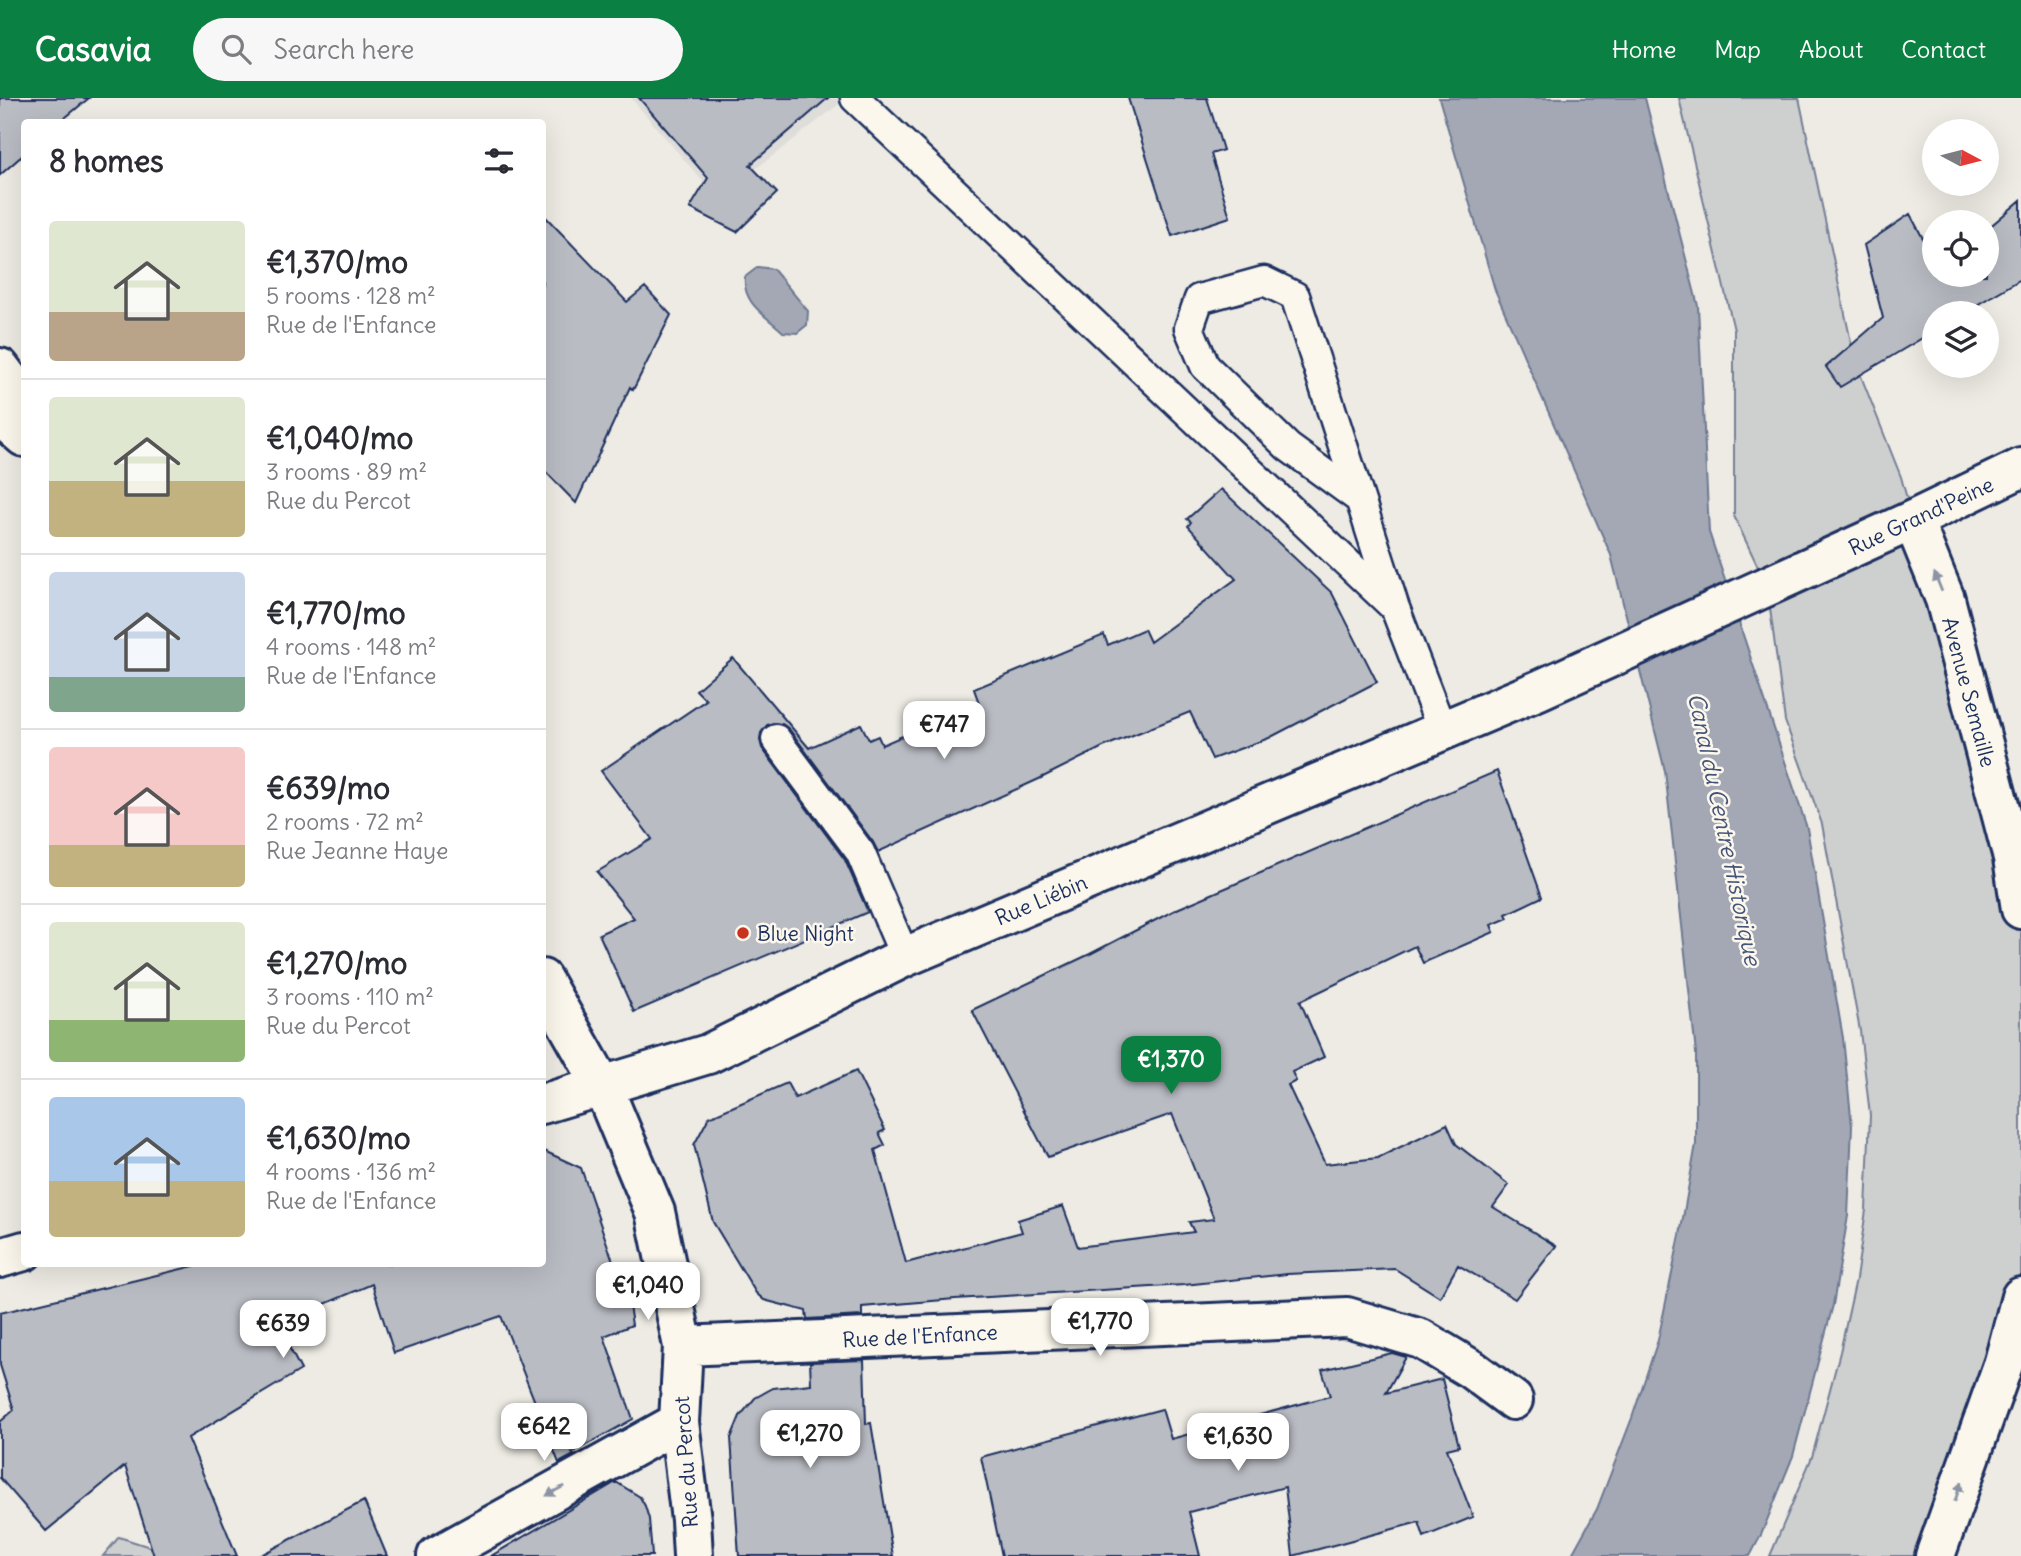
<!DOCTYPE html>
<html lang="en">
<head>
<meta charset="utf-8">
<style>
	:root { --surface:#fff; --page:#f7f7f7; --text:#2b2b33; --muted:#7c7c81; --line:#e1e1e2; --accent:#0b8043 }
	body { margin:0; font-family:Delius,sans-serif; background:var(--page); color:var(--text); height:100vh; display:flex; flex-direction:column; font-size:26px; white-space:nowrap }
	* { box-sizing:border-box; margin:0 }
	p { font-size:23px; color:var(--muted) }
	.icon { flex:none; width:38px; height:38px; fill:none; stroke:currentColor; stroke-width:2; stroke-linecap:round; stroke-linejoin:round }
	.map { position:relative; flex:1; overflow:hidden }
	.side { position:absolute; left:21px; top:21px; width:525px; height:1148px; display:flex; flex-direction:column; background:var(--surface); border-radius:7px; box-shadow:0 7px 28px #0002 }
	.side>* { flex:none }
	.needle { width:46px; rotate:97deg }
	.fabs { position:absolute; left:1922px; top:21px; display:grid; gap:14px }
	.fabs a { display:grid; place-items:center; width:77px; height:77px; border-radius:50%; background:var(--surface); box-shadow:0 7px 28px #0002; font-size:35px }
	.price { position:absolute; translate:-50% -60px; padding:0 16px; border-radius:14px; background:#fff; color:#222; font-size:23px; line-height:46px; filter:drop-shadow(0 2px 4px #0008) }
	.price::after { content:''; position:absolute; left:50%; top:42px; width:21px; height:16px; margin-left:-10px; background:inherit; clip-path:polygon(0 0,100% 0,50% 100%) }
	.price.current { background:var(--accent); color:#fff }
	ul { padding:0; list-style:none }
	li { display:flex; align-items:center; gap:21px; height:175px; padding:0 28px }
	li+li { border-top:2px solid var(--line) }
	li span { display:grid; place-items:center; flex:none; width:196px; height:140px; border-radius:7px; color:#555 }
	li>.icon { margin-inline-start:auto }
	span .icon { width:84px; height:84px; fill:#fffc; stroke-width:1 }
	li b { font-size:30px }
	h2 { display:flex; justify-content:space-between; align-items:center; height:84px; padding:0 28px; font-size:30px }
	header { display:flex; align-items:center; gap:42px; box-sizing:border-box; height:98px; padding:0 35px; background:var(--accent); color:#fff }
	header strong { font-size:33px }
	nav { display:flex; gap:38px; margin-inline-start:auto; font-size:24px }
	.search { width:490px; height:63px; background:var(--page); display:flex; align-items:center; gap:18px; box-sizing:border-box; padding:0 24px; border-radius:38px; color:var(--muted); font-size:26px }
	.map>svg:first-child { display:block }
</style>
</head>
<body>
<header>
<strong>Casavia</strong>
<div class="search"><svg class="icon" aria-label="search" viewBox="0 0 24 24"><circle cx="10" cy="10" r="6"/><path d="M15 15l6 6"/></svg>Search here</div>
<nav><a>Home</a><a>Map</a><a>About</a><a>Contact</a></nav>
</header>
<div class="map">
<svg width="2021" height="1458" viewBox="0 0 2021 1458">
	<rect width="100%" height="100%" fill="#eeebe4"/>
	<filter id="ink" filterUnits="userSpaceOnUse"><feTurbulence type="fractalNoise" baseFrequency=".0143" numOctaves="2"/><feDisplacementMap in="SourceGraphic" scale="14" xChannelSelector="R" yChannelSelector="G"/><feConvolveMatrix kernelMatrix="1 2 1 2 8 2 1 2 1" color-interpolation-filters="sRGB"/></filter>
	<g filter="url(#ink)">
		<path fill="#deddda" d="M 631,0 L 847,0 L 704,111 L 705,86 Z"/>
		<path fill="#cecfcf" stroke="#747f96" stroke-width="2" d="M 1679,0 L 1799,0 L 1855,263 L 1901,379 L 2021,811 L 2021,1199 L 1935,1458 L 1770,1458 L 1812,1359 L 1840,1254 L 1856,1181 L 1866,1112 L 1870,1017 L 1860,933 L 1822,726 L 1785,623 L 1767,488 L 1734,418 L 1734,232 Z
			M 119,1439 L 178,1458 L 103,1458 Z"/>
		<path fill="#a3a8b4" stroke="#6d7892" stroke-width="2" d="M 1439,0 L 1645,0 L 1698,208 L 1709,434 L 1807,730 L 1843,940 L 1852,1028 L 1848,1118 L 1833,1207 L 1793,1358 L 1761,1437 L 1750,1458 L 1571,1458 L 1597,1411 L 1632,1320 L 1658,1242 L 1680,1137 L 1696,1046 L 1696,955 L 1665,673 L 1611,457 L 1495,192 Z
			M 758,169 L 773,171 L 808,213 L 807,227 L 797,235 L 783,234 C 765,217 742,205 745,179 Z"/>
		<path fill="#b9bcc3" stroke="#1b2f5e" stroke-width="2" d="M 0,0 L 89,0 L 60,24 L 24,24 L 24,56 L 0,77 Z
			M 639,0 L 828,0 L 750,67 L 777,95 L 737,134 L 690,110 L 708,80 Z
			M 1128,0 L 1207,0 L 1223,52 L 1211,56 L 1230,119 L 1172,138 Z
			M 2021,102 L 2021,181 L 1963,215 L 1934,215 L 1934,233 L 1840,289 L 1826,269 L 1883,220 L 1864,147 L 1910,116 L 1934,161 L 1934,177 L 1986,177 L 1986,132 Z
			M 542,115 L 627,204 L 645,189 L 671,217 L 633,292 L 630,289 L 576,405 L 542,370 Z
			M 1221,391 L 1332,495 L 1377,584 L 1269,640 L 1212,661 L 1190,614 L 1103,649 L 1039,681 L 878,754 L 873,744 L 789,631 L 782,626 L 773,625 L 767,627 L 761,635 L 760,642 L 762,650 L 845,762 L 868,814 L 634,914 L 599,836 L 634,820 L 597,774 L 652,741 L 601,673 L 706,602 L 696,592 L 733,560 L 809,650 L 861,626 L 869,642 L 878,638 L 882,647 L 979,605 L 974,591 L 1104,537 L 1108,547 L 1144,531 L 1150,544 L 1236,481 L 1188,428 L 1191,424 L 1187,421 Z
			M 1497,673 L 1542,799 L 1506,816 L 1508,820 L 1491,827 L 1494,834 L 1423,865 L 1415,848 L 1300,903 L 1324,959 L 1292,974 L 1296,983 L 1288,987 L 1325,1066 L 1378,1060 L 1447,1026 L 1456,1046 L 1509,1087 L 1493,1109 L 1556,1148 L 1515,1201 L 1458,1167 L 1440,1199 L 1395,1171 L 1287,1176 L 1184,1187 L 955,1201 L 862,1209 L 862,1218 L 807,1221 L 806,1213 L 764,1202 L 756,1195 L 713,1124 L 694,1047 L 709,1019 L 787,985 L 795,1000 L 856,973 L 885,1032 L 879,1035 L 885,1047 L 875,1052 L 906,1165 L 1022,1134 L 1018,1122 L 1063,1108 L 1078,1149 L 1194,1134 L 1189,1124 L 1214,1121 L 1172,1016 L 1048,1059 L 972,912 L 1090,856 L 1177,811 Z
			M 542,1052 L 581,1070 L 614,1166 L 623,1166 L 632,1227 L 604,1238 L 633,1321 L 572,1355 L 574,1357 L 559,1365 L 501,1218 L 394,1255 L 372,1186 L 277,1226 L 301,1272 L 188,1340 L 237,1458 L 154,1458 L 125,1368 L 46,1433 L 0,1380 L 0,1324 L 14,1312 L 0,1267 L 0,1215 L 202,1166 L 542,1166 Z
			M 1392,1255 L 1406,1259 L 1386,1295 L 1442,1281 L 1459,1348 L 1447,1351 L 1473,1419 L 1424,1439 L 1419,1424 L 1293,1458 L 1285,1389 L 1189,1414 L 1200,1458 L 1002,1458 L 981,1359 L 1162,1311 L 1171,1341 L 1330,1298 L 1322,1272 Z
			M 864,1262 L 866,1326 L 871,1325 L 893,1458 L 739,1458 L 731,1340 L 740,1318 L 755,1300 L 773,1290 L 811,1286 L 810,1264 Z
			M 616,1384 L 640,1399 L 645,1408 L 649,1421 L 652,1458 L 491,1458 Z
			M 364,1403 L 387,1458 L 259,1458 Z"/>
		<g fill="none" stroke-linecap="round" stroke-linejoin="round">
			<defs>
				<path id="service" d="M 855,0 L 1395,510 L 1442,632
					M 1358,400 L 1288,349 L 1205,268 L 1189,230 L 1199,201 L 1264,183 L 1295,198 L 1394,507
					M 776,641 L 860,754 L 905,859"/>
				<path id="minor" d="M 0,318 L 24,339
					M 1913,422 L 1945,501 L 2013,760 L 2021,811
					M 603,989 L 655,1114 L 683,1248 L 679,1324 L 691,1422 L 693,1458
					M 683,1248 L 1347,1219 L 1421,1241 L 1471,1271 L 1513,1302
					M 437,1458 L 679,1324
					M 1935,1458 L 2004,1264 L 2021,1199"/>
				<path id="tertiary" d="M 0,270 L 24,302
					M 542,881 L 603,989"/>
				<path id="primary" d="M 542,1006 L 708,956 L 905,859 L 1539,592 L 1913,422 L 2021,370
					M 0,1160 L 24,1153"/>
			</defs>
			<use href="#service" stroke="#1b2f5e" stroke-width="33"/>
			<use href="#minor" stroke="#1b2f5e" stroke-width="44"/>
			<use href="#tertiary" stroke="#1b2f5e" stroke-width="44"/>
			<use href="#primary" stroke="#1b2f5e" stroke-width="44"/>
			<use href="#service" stroke="#fbf7ec" stroke-width="28"/>
			<use href="#minor" stroke="#fbf7ec" stroke-width="38"/>
			<use href="#tertiary" stroke="#fbf7ec" stroke-width="38"/>
			<use href="#primary" stroke="#fbf7ec" stroke-width="38"/>
		</g>
		<defs><path id="oneway-solid" d="M-6-.8H1V-3.2L6.5 0L1 3.2V.8H-6Z" transform="scale(1.75)"/></defs>
		<g fill="#8b93a5">
			<use href="#oneway-solid" transform="translate(1938 484) rotate(-112)"/>
			<use href="#oneway-solid" transform="translate(555 1393) rotate(151)"/>
			<use href="#oneway-solid" transform="translate(1958 1394) rotate(-71)"/>
		</g>
	</g>
	<circle fill="#c8321e" stroke="#fbf7ec" stroke-width="2.5" cx="743" cy="835" r="7"/>
	<g text-anchor="middle" dominant-baseline="central" stroke-width="5" stroke-linejoin="round" paint-order="stroke">
		<g font-size="21" fill="#1b2f5e" stroke="#fbf7ec">
			<text transform="translate(1921 418) rotate(-25)">Rue Grand'Peine</text>
			<text transform="translate(1969 594) rotate(75)">Avenue Semaille</text>
			<text transform="translate(1041 802) rotate(-23)">Rue Liébin</text>
			<text transform="translate(920 1238) rotate(-3)">Rue de l'Enfance</text>
			<text transform="translate(686 1364) rotate(-94)">Rue du Percot</text>
		</g>
		<g font-size="21" fill="#1b2f5e" stroke="#fbf7ec" text-anchor="start">
			<text x="757" y="835">Blue Night</text>
		</g>
		<g font-size="23" font-style="italic" fill="#445378" stroke="#fbf7ec">
			<text transform="translate(1725 731) rotate(78)">Canal du Centre Historique</text>
		</g>
	</g>
</svg>
<div class="fabs">
<a><svg class="needle" viewBox="-14 -14 28 28"><path d="M0-13l5 13h-10z" fill="#e53935"/><path d="M0 13l5-13h-10z" fill="#7c7c81"/></svg></a>
<a><svg class="icon" aria-label="locate" viewBox="0 0 24 24"><circle cx="12" cy="12" r="6"/><path d="M12 2v4M12 18v4M2 12h4M18 12h4"/></svg></a>
<a><svg class="icon" aria-label="layers" viewBox="0 0 24 24"><path d="M12 4l9 5-9 5-9-5zM3 14l9 5 9-5"/></svg></a>
</div>
<b class="price" style="left:944px;top:663px">€747</b>
<b class="price current" style="left:1171px;top:998px">€1,370</b>
<b class="price" style="left:648px;top:1224px">€1,040</b>
<b class="price" style="left:1100px;top:1260px">€1,770</b>
<b class="price" style="left:283px;top:1262px">€639</b>
<b class="price" style="left:544px;top:1365px">€642</b>
<b class="price" style="left:810px;top:1372px">€1,270</b>
<b class="price" style="left:1238px;top:1375px">€1,630</b>
<section class="side">
<h2>8 homes<svg class="icon" aria-label="filters" viewBox="0 0 24 24"><path d="M4 7h16M4 17h16"/><circle cx="9" cy="7" r="2"/><circle cx="15" cy="17" r="2"/></svg></h2>
<ul>
<li><span style="background:linear-gradient(#dfe7d0 65%,#b9a48a 0)"><svg class="icon" aria-label="home" viewBox="0 0 24 24"><path d="M3 11l9-7 9 7M6 9v11h12V9"/></svg></span><div><b>€1,370/mo</b><p>5 rooms · 128 m²</p><p>Rue de l'Enfance</p></div></li>
<li><span style="background:linear-gradient(#dfe7d0 60%,#c2b280 0)"><svg class="icon" aria-label="home" viewBox="0 0 24 24"><path d="M3 11l9-7 9 7M6 9v11h12V9"/></svg></span><div><b>€1,040/mo</b><p>3 rooms · 89 m²</p><p>Rue du Percot</p></div></li>
<li><span style="background:linear-gradient(#c9d6e8 75%,#7fa58c 0)"><svg class="icon" aria-label="home" viewBox="0 0 24 24"><path d="M3 11l9-7 9 7M6 9v11h12V9"/></svg></span><div><b>€1,770/mo</b><p>4 rooms · 148 m²</p><p>Rue de l'Enfance</p></div></li>
<li><span style="background:linear-gradient(#f6c9c9 70%,#c2b280 0)"><svg class="icon" aria-label="home" viewBox="0 0 24 24"><path d="M3 11l9-7 9 7M6 9v11h12V9"/></svg></span><div><b>€639/mo</b><p>2 rooms · 72 m²</p><p>Rue Jeanne Haye</p></div></li>
<li><span style="background:linear-gradient(#dfe7d0 70%,#8fb573 0)"><svg class="icon" aria-label="home" viewBox="0 0 24 24"><path d="M3 11l9-7 9 7M6 9v11h12V9"/></svg></span><div><b>€1,270/mo</b><p>3 rooms · 110 m²</p><p>Rue du Percot</p></div></li>
<li><span style="background:linear-gradient(#a9c7e8 60%,#c2b280 0)"><svg class="icon" aria-label="home" viewBox="0 0 24 24"><path d="M3 11l9-7 9 7M6 9v11h12V9"/></svg></span><div><b>€1,630/mo</b><p>4 rooms · 136 m²</p><p>Rue de l'Enfance</p></div></li>
</ul>
</section>
</div>
</body>
</html>
